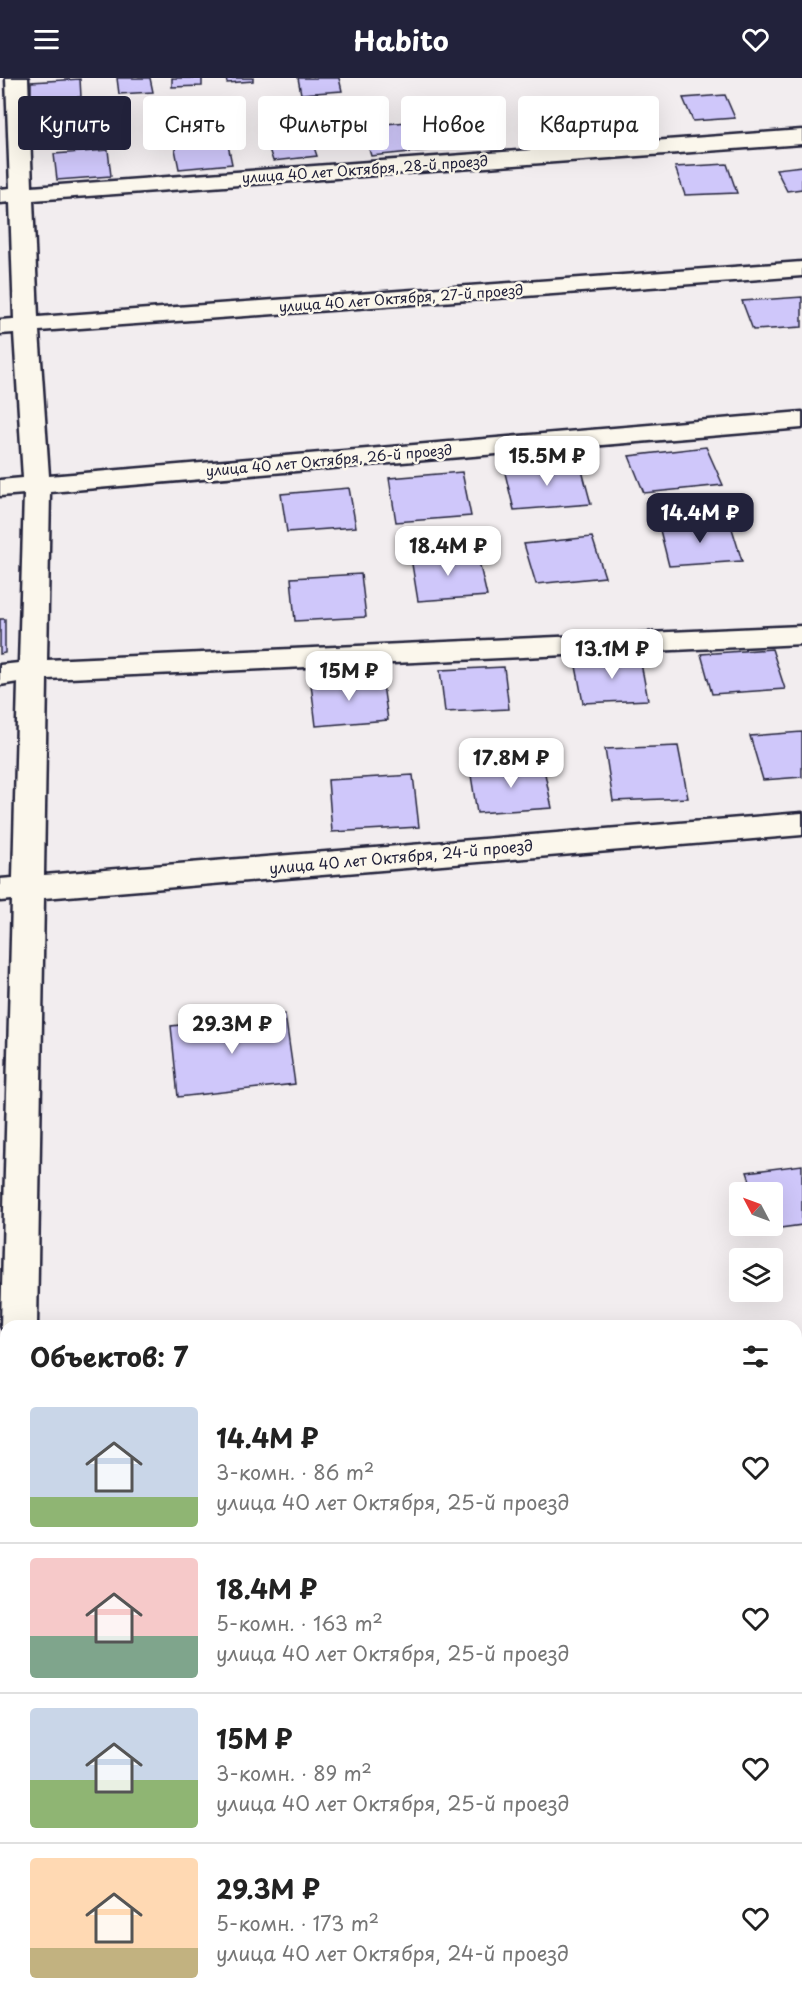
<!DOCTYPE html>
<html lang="ru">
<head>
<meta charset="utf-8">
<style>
	:root { --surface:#fff; --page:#f2f2f2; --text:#222; --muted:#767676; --line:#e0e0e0; --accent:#22223b }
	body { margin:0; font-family:"Playpen Sans",sans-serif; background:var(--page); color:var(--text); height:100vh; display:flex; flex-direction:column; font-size:22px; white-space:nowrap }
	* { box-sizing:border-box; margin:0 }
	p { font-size:20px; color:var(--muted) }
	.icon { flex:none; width:33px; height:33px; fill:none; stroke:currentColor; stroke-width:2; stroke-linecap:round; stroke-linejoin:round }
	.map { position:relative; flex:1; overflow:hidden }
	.sheet { position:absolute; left:0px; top:1242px; width:802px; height:686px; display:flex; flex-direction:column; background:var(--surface); border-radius:18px 18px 0 0; box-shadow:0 6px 24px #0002 }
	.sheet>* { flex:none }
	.banner { position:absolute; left:18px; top:18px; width:766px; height:54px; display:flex; gap:12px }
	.needle { width:39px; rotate:311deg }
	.fabs { position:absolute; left:729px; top:1104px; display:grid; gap:12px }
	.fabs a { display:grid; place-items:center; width:54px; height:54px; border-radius:6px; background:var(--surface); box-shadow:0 6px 24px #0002; font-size:30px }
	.price { position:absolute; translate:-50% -51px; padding:0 14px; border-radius:12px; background:#fff; color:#222; font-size:20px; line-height:39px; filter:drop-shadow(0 2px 3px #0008) }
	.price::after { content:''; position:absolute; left:50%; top:36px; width:18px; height:14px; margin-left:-9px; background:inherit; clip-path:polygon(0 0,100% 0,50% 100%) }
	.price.selected { background:var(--accent); color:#fff }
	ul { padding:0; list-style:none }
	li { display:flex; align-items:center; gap:18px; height:150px; padding:0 30px }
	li+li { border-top:2px solid var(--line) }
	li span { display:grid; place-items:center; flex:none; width:168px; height:120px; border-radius:6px; color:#555 }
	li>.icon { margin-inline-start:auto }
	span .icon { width:72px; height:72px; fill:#fffc; stroke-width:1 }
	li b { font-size:26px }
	h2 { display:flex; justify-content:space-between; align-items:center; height:72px; padding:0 30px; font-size:26px }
	.tag { padding:0 21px; border-radius:6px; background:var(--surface); box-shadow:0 6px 24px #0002; font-size:21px; line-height:54px }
	.tag.selected { background:var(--accent); color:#fff }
	header { display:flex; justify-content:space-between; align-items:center; height:78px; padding:0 30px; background:var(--accent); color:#fff; font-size:27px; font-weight:700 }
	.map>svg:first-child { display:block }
</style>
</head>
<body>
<header><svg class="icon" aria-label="menu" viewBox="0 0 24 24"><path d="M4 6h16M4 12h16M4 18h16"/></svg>Habito<svg class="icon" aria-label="heart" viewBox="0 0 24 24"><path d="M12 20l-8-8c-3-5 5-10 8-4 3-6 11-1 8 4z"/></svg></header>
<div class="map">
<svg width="802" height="1927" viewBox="0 0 802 1927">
	<rect width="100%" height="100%" fill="#f2edef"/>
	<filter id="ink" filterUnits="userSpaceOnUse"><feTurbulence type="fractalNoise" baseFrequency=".0167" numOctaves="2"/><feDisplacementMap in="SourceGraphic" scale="12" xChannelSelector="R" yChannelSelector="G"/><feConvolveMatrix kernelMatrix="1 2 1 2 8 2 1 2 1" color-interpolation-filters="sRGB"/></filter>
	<g filter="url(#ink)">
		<path fill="#cfc7fa" stroke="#22223b" stroke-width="1.5" d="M 117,0 L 150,0 L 153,14 L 119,16 Z
			M 172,0 L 202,0 L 202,8 L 172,9 Z
			M 226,0 L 253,0 L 253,3 L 227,5 Z
			M 298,0 L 339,0 L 342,13 L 301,16 Z
			M 80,1 L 81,19 L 31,22 L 31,4 Z
			M 725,17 L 735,40 L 693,43 L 683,20 Z
			M 419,43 L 430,72 L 371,78 L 362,48 Z
			M 309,54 L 317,78 L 273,83 L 265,59 Z
			M 227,62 L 232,86 L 179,91 L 174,66 Z
			M 108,72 L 111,98 L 57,102 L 54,76 Z
			M 727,86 L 737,115 L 685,117 L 675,89 Z
			M 802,88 L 802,111 L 787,113 L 776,91 Z
			M 802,219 L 802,249 L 753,252 L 742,223 Z
			M 706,369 L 723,407 L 644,415 L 629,378 Z
			M 580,385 L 591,426 L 514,432 L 504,391 Z
			M 462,394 L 471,438 L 396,444 L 389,400 Z
			M 349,410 L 356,449 L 287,454 L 281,416 Z
			M 730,444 L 742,483 L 669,488 L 659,448 Z
			M 592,459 L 605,499 L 536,506 L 524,466 Z
			M 477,475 L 487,518 L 418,523 L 411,480 Z
			M 361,496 L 366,539 L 295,543 L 291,500 Z
			M 0,541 L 5,541 L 5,575 L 0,576 Z
			M 772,571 L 785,611 L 712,616 L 701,576 Z
			M 640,580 L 648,622 L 583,625 L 575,583 Z
			M 504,589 L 509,631 L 445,634 L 440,592 Z
			M 382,600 L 388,642 L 316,648 L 311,606 Z
			M 802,654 L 802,699 L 763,702 L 750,658 Z
			M 678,668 L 688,720 L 613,723 L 605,671 Z
			M 543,686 L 552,730 L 477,735 L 470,691 Z
			M 413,697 L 419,749 L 332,754 L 328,702 Z
			M 285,936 L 295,1006 L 178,1019 L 171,948 Z
			M 802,1087 L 802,1147 L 766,1152 L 764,1148 L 772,1148 L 772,1114 L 754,1114 L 747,1094 Z"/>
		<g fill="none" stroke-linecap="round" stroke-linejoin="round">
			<defs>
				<path id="street" d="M 6,0 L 28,0 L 32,109 L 802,52 L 802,66 L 33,122 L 38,239 L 802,184 L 802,198 L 39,253 L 49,398 L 802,334 L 802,350 L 50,414 L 47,582 L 802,548 L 802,566 L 47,601 L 44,797 L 802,735 L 802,757 L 44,820 L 37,1248 L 6,1248 L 6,1259 L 1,1248 L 12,822 L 0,823 L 0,801 L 13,800 L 18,604 L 0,607 L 0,587 L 19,585 L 24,416 L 0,418 L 0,402 L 23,400 L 14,255 L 0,256 L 0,242 L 14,241 L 10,124 L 0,125 L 0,111 L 10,110 Z
					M 796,1351 L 802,1351 L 802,1385 L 796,1385 Z
					M 6,1421 L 6,1457 L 0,1458 L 0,1422 Z
					M 802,1836 L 802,1880 L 796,1881 L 796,1837 Z
					M 6,1907 L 6,1922 L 44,1922 L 44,1927 L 0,1927 Z
					M 335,1922 L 413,1922 L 411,1927 L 333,1927 Z"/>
			</defs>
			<use href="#street" stroke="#22223b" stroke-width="5"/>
			<use href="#street" fill="#fbf7ec" fill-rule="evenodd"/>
		</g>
	</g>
	<g text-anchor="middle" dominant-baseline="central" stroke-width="5" stroke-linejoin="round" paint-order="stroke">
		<g font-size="14" fill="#22223b" stroke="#fbf7ec">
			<text transform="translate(365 91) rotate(-4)">улица 40 лет Октября, 28-й проезд</text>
			<text transform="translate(401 220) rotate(-4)">улица 40 лет Октября, 27-й проезд</text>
			<text transform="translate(329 382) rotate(-5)">улица 40 лет Октября, 26-й проезд</text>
		</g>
		<g font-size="15" fill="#22223b" stroke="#fbf7ec">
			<text transform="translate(401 778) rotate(-5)">улица 40 лет Октября, 24-й проезд</text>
		</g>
	</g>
</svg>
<div class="fabs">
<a><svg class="needle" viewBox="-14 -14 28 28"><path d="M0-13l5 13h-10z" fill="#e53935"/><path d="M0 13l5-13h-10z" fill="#767676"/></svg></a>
<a><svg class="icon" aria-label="layers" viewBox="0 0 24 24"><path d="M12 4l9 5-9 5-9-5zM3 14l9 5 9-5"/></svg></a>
</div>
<b class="price" style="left:547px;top:409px">15.5M ₽</b>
<b class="price selected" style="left:700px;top:466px">14.4M ₽</b>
<b class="price" style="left:448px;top:499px">18.4M ₽</b>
<b class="price" style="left:612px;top:602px">13.1M ₽</b>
<b class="price" style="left:349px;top:624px">15M ₽</b>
<b class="price" style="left:511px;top:711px">17.8M ₽</b>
<b class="price" style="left:232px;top:977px">29.3M ₽</b>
<div class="banner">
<a class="tag selected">Купить</a>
<a class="tag">Снять</a>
<a class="tag">Фильтры</a>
<a class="tag">Новое</a>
<a class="tag">Квартира</a>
</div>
<section class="sheet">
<h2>Объектов: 7<svg class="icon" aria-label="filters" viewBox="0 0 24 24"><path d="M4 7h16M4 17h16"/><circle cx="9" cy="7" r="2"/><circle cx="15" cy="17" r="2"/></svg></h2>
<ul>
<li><span style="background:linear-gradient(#c9d6e8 75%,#8fb573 0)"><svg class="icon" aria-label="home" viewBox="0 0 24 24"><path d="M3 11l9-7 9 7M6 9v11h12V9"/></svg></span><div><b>14.4M ₽</b><p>3-комн. · 86 m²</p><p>улица 40 лет Октября, 25-й проезд</p></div><svg class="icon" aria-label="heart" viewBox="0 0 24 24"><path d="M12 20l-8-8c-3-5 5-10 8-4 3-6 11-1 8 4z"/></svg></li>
<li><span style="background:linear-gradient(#f6c9c9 65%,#7fa58c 0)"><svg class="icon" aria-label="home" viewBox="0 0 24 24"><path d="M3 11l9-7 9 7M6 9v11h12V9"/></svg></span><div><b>18.4M ₽</b><p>5-комн. · 163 m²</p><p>улица 40 лет Октября, 25-й проезд</p></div><svg class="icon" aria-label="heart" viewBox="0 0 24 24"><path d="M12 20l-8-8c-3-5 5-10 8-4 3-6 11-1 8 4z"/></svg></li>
<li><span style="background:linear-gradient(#c9d6e8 60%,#8fb573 0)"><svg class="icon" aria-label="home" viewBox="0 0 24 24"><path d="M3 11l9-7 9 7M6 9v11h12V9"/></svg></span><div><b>15M ₽</b><p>3-комн. · 89 m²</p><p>улица 40 лет Октября, 25-й проезд</p></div><svg class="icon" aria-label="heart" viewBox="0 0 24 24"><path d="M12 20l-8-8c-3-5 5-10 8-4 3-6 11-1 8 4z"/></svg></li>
<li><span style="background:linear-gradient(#ffd9b3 75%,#c2b280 0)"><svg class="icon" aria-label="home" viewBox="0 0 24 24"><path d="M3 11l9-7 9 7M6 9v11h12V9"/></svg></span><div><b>29.3M ₽</b><p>5-комн. · 173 m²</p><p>улица 40 лет Октября, 24-й проезд</p></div><svg class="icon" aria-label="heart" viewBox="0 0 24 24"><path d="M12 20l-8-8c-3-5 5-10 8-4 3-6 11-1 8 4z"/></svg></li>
</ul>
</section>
</div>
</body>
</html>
